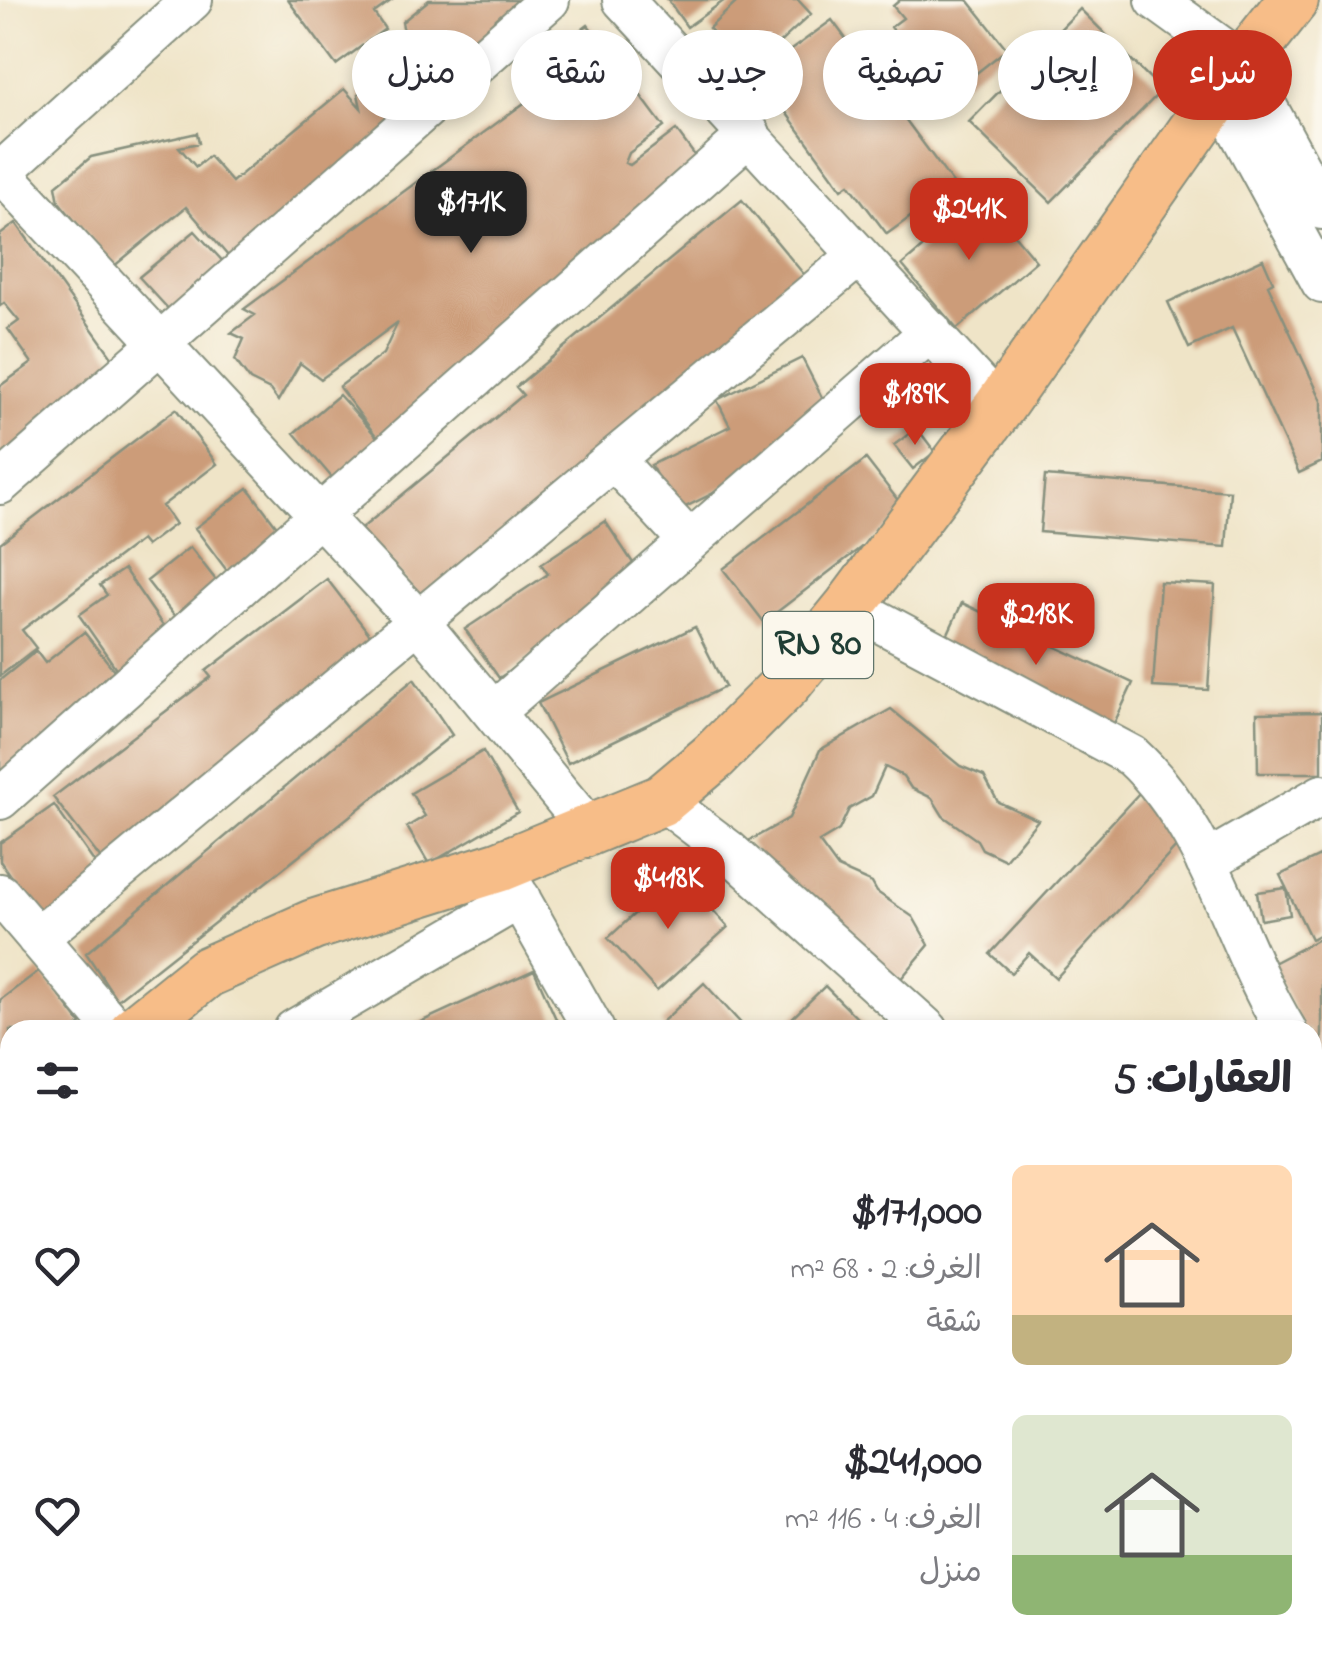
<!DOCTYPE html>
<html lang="ar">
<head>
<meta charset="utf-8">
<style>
	:root { --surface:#fff; --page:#f7f7f7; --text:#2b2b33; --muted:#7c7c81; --accent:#c8321e }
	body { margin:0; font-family:"Indie Flower","Playpen Sans Arabic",sans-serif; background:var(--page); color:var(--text); direction:rtl; height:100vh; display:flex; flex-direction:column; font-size:38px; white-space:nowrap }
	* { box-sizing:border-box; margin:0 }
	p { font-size:32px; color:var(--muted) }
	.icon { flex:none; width:55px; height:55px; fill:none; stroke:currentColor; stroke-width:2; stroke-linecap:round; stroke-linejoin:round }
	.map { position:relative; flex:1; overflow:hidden; direction:ltr }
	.panel { position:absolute; left:0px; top:1020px; width:1322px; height:642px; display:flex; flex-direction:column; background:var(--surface); border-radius:30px 30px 0 0; box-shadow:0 5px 15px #0003; direction:rtl }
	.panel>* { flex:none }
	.guide { position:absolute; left:30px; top:30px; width:1262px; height:90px; direction:rtl; display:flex; gap:20px }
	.price { position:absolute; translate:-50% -85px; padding:0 22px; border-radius:20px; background:var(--accent); color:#fff; font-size:32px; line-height:65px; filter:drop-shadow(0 2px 5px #0008) }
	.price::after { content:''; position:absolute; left:50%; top:60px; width:30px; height:22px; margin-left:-15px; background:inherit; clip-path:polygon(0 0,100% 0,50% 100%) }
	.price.active { background:#222; color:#fff }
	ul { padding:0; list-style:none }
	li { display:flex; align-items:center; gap:30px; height:250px; padding:0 30px }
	li span { display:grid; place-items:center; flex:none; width:280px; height:200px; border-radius:15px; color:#555 }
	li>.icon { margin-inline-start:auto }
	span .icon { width:120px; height:120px; fill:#fffc; stroke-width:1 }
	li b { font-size:42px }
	h2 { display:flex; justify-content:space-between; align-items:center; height:120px; padding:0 30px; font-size:42px }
	.chip { padding:0 35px; border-radius:45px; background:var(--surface); box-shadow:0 5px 15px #0003; font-size:35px; line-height:90px }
	.chip.active { background:var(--accent); color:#fff }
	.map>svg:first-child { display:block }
</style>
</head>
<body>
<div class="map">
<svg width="1322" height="1661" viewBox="0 0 1322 1661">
	<rect width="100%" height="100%" fill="#fbf7ec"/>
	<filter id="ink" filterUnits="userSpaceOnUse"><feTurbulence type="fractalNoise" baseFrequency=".01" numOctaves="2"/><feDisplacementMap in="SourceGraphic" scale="20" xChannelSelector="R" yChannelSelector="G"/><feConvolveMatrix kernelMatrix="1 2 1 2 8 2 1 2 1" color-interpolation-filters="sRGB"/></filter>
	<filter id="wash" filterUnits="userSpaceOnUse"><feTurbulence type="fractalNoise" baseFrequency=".0048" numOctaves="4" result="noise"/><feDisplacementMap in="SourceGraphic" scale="40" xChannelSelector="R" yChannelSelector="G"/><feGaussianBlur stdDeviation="2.25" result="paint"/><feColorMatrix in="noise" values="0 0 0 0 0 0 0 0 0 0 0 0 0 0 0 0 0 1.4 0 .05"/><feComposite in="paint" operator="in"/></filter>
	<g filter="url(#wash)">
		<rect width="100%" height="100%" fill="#efe4c7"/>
		<g id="blocks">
			<path fill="#cc9c79" d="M 288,0 L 392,0 L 374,13 L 385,29 L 336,65 Z
				M 429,0 L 553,0 L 235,264 L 186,207 L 113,267 L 59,202 L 56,186 L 91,157 L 197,133 L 199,143 L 179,147 L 196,167 L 209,156 L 232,182 L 344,89 L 361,108 L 358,94 L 408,52 L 402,22 Z
				M 668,0 L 725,0 L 687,27 Z
				M 739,0 L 798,0 L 811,14 L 749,71 L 709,28 Z
				M 900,0 L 968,0 L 1007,49 L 946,97 L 891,27 L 903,18 L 893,6 Z
				M 1080,9 L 1162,90 L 1051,202 L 969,122 Z
				M 832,20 L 954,185 L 887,234 L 849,184 L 842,189 L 758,74 Z
				M 588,25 L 664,127 L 629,153 L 625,163 L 630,165 L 676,130 L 713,180 L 340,487 L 294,433 L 339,395 L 377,437 L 339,387 L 383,354 L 398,322 L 321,379 L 300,363 L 278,401 L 270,390 L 250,380 L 235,360 L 244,339 L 231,333 L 255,315 L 244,309 L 535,95 L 565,109 L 533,66 Z
				M 982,197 L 1036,261 L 957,329 L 902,265 Z
				M 742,200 L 812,284 L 429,611 L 361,529 L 523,395 L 516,387 Z
				M 16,223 L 123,372 L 0,485 L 0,386 L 32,363 L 8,329 L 19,321 L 4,303 L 0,306 L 0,235 Z
				M 195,231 L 238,278 L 185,327 L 139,277 Z
				M 1263,259 L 1273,282 L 1268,285 L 1322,401 L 1322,462 L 1299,473 L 1232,328 L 1189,348 L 1168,302 Z
				M 802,358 L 839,431 L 675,512 L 651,465 L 730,426 L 717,400 Z
				M 176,409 L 217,464 L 162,506 L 175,524 L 146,546 L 141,540 L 22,630 L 36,648 L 0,676 L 0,543 Z
				M 917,428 L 935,452 L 913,469 L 894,445 Z
				M 866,459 L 907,512 L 764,622 L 723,569 Z
				M 1045,476 L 1230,491 L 1226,547 L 1040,532 Z
				M 248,488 L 290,544 L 237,584 L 195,528 Z
				M 605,521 L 645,581 L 499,678 L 465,629 L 548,574 L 541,564 Z
				M 190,547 L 226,593 L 183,627 L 147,581 Z
				M 124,569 L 181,652 L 129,687 L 79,615 L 107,595 L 100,585 Z
				M 327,579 L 387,657 L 108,868 L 53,797 L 211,677 L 206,671 Z
				M 1160,582 L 1215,585 L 1208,690 L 1153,687 Z
				M 962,603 L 1133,683 L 1110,732 L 939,653 Z
				M 695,627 L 725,687 L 568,763 L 538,703 Z
				M 84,632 L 129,689 L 0,790 L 0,680 L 36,651 L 45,663 Z
				M 414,679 L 452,735 L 117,1000 L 86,953 Z
				M 891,709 L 960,766 L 984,776 L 998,802 L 1038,820 L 1005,860 L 982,849 L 977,840 L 943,816 L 932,798 L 911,788 L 903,776 L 885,767 L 872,796 L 849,809 L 839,830 L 819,842 L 838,868 L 872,883 L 877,892 L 913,917 L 929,945 L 899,981 L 768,874 L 749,841 L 789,818 L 820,750 Z
				M 1322,712 L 1322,773 L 1258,773 L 1257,713 Z
				M 483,751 L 518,812 L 429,864 L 407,827 L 425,816 L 411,793 Z
				M 1141,791 L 1188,834 L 1056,978 L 1029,953 L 1011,973 L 990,954 Z
				M 54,805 L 113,889 L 49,933 L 0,861 L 0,843 Z
				M 1322,855 L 1322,933 L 1311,939 L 1280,875 Z
				M 679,873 L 728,927 L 657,991 L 608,938 Z
				M 1286,888 L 1290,915 L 1261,920 L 1257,892 Z
				M 1321,938 L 1322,941 L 1322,1064 L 1312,1046 L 1312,1030 L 1304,1030 L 1271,964 Z
				M 40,970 L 81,1024 L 73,1030 L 10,1030 L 10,1077 L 0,1084 L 0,1000 Z
				M 534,970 L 561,1030 L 403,1030 Z
				M 704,983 L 747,1030 L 668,1030 L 661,1023 Z
				M 825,986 L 869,1030 L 780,1030 Z
				M 1322,1213 L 1322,1284 L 1312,1289 L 1312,1218 Z
				M 10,1319 L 10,1390 L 6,1392 L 10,1440 L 0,1444 L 0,1323 Z
				M 1312,1553 L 1322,1556 L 1313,1591 L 1312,1591 Z
				M 581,1652 L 665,1652 L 669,1661 L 576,1661 L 583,1657 Z
				M 786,1652 L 917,1652 L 922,1661 L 770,1661 Z"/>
		</g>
	</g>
	<g filter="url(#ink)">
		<use href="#blocks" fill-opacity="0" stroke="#87907e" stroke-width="2.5"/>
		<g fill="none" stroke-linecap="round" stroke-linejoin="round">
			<defs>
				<path id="minor" d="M 623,0 L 999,407
					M 1156,0 L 1243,63 L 1322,209
					M 1219,94 L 1322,283
					M 0,171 L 418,621 L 589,829
					M 0,173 L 192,0
					M 614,460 L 689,541
					M 0,484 L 549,0
					M 850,606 L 1132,756 C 1211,829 1231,939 1286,1030
					M 495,711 L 931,331
					M 0,799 L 750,134
					M 662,800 L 729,851 L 928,1030
					M 1206,862 L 1322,795
					M 508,878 L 594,1030
					M 0,894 L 116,1030
					M 37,938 L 857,257
					M 294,1030 L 520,898
					M 1312,1074 L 1322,1090
					M 1312,1150 L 1322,1144
					M 1312,1449 L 1322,1464
					M 489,1652 L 495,1661
					M 951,1652 L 956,1661"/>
				<path id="major" d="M 135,1030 L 207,972 L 313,925 L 501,866 L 662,800 L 713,757 L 787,683 L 850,606 L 999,407 L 1219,94 L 1293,0
					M 0,1131 L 10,1123"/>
			</defs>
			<use href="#minor" stroke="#87907e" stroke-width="44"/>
			<use href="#major" stroke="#87907e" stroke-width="54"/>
			<use href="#minor" stroke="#fff" stroke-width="40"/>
			<use href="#major" stroke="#f7bd88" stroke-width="50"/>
		</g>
	</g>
	<g text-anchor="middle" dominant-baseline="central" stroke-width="8" stroke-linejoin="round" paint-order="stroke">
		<rect fill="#fbf7ec" stroke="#61756b" stroke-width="2.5" x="763" y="612" width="110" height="66" rx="8"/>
		<g font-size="38" font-weight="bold" fill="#1f3d34">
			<text x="818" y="645">RN 80</text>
		</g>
	</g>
</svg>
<b class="price active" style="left:471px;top:256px">$171K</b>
<b class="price" style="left:969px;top:263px">$241K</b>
<b class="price" style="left:915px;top:448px">$189K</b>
<b class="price" style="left:1036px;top:668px">$218K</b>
<b class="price" style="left:668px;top:932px">$418K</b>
<div class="guide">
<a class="chip active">شراء</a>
<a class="chip">إيجار</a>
<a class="chip">تصفية</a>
<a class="chip">جديد</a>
<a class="chip">شقة</a>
<a class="chip">منزل</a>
</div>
<section class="panel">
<h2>العقارات: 5<svg class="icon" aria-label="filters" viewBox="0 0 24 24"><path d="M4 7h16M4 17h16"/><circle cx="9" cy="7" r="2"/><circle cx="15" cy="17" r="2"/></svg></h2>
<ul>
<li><span style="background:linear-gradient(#ffd9b3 75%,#c2b280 0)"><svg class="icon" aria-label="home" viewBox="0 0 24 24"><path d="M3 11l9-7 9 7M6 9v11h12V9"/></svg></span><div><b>$171,000</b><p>الغرف: 2 · 68 m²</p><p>شقة</p></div><svg class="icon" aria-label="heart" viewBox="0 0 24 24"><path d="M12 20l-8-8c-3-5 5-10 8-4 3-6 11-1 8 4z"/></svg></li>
<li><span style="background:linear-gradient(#dfe7d0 70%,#8fb573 0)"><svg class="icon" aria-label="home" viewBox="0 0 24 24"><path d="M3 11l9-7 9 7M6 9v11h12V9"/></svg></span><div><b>$241,000</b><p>الغرف: 4 · 116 m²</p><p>منزل</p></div><svg class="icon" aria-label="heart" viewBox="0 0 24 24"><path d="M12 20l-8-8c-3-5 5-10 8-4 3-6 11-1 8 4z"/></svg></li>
</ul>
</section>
</div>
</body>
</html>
